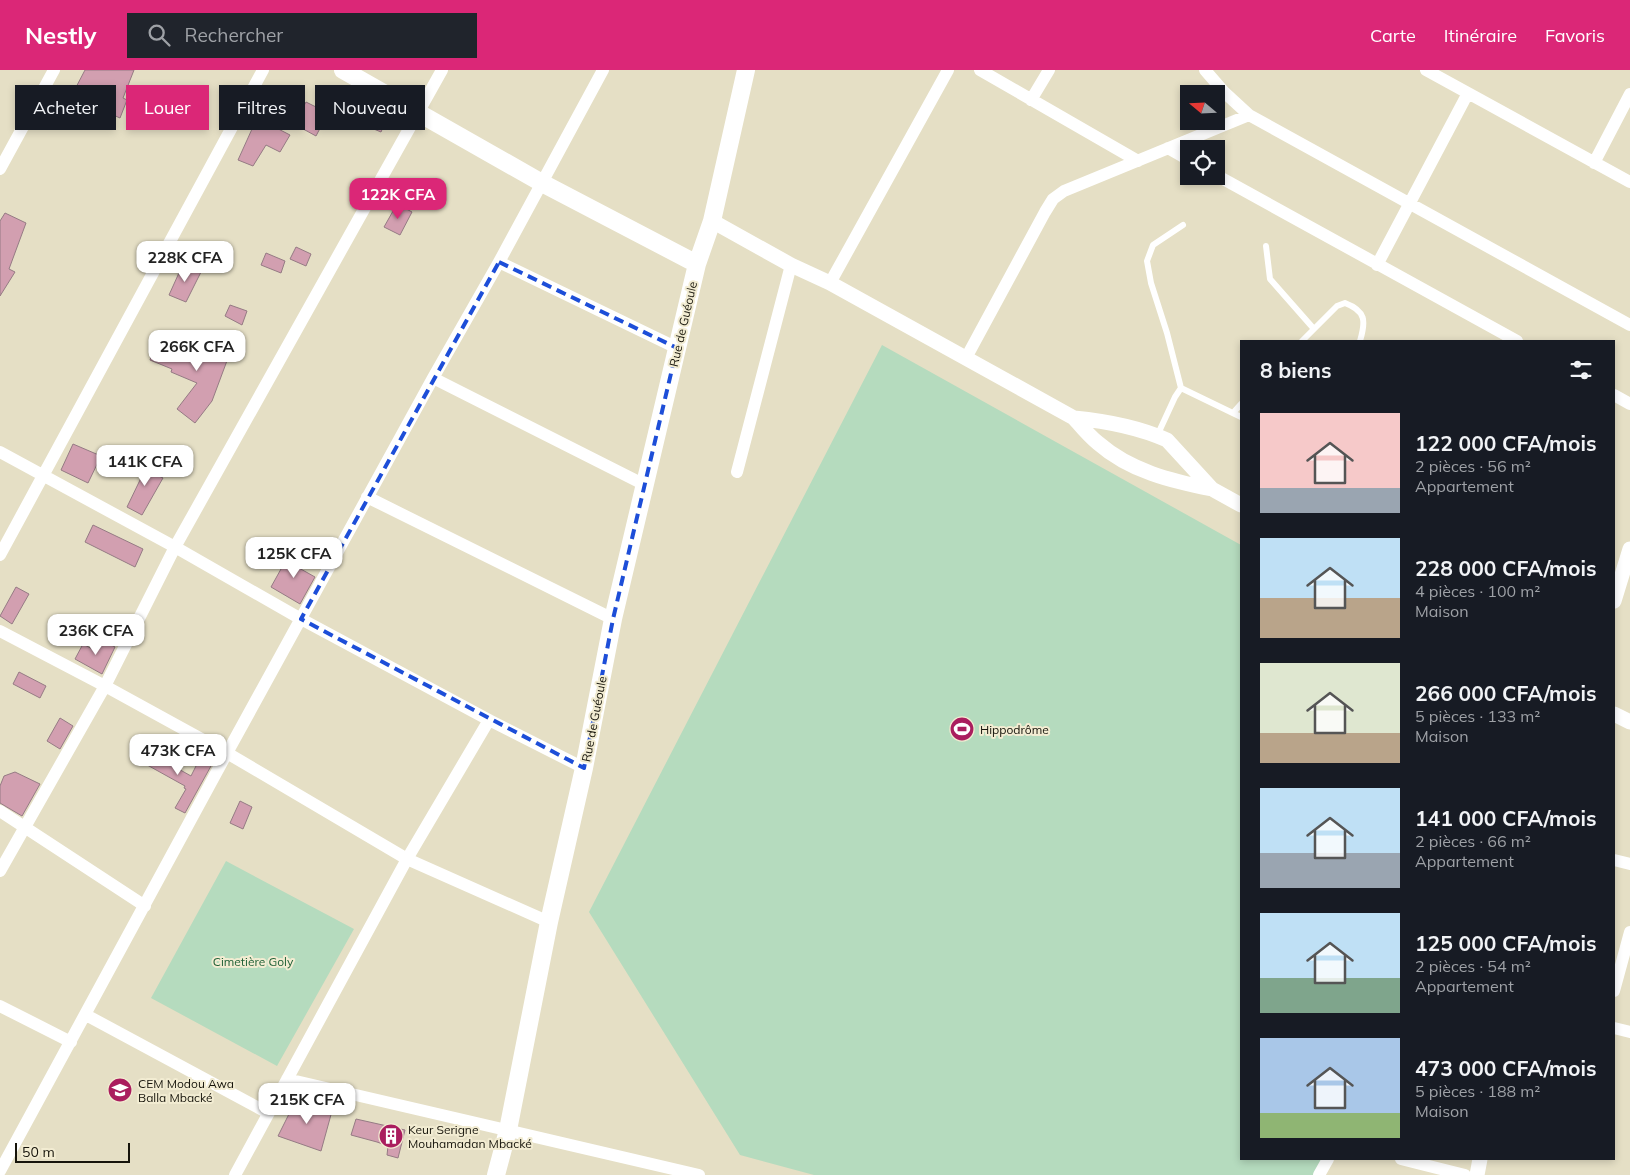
<!DOCTYPE html>
<html lang="fr">
<head>
<meta charset="utf-8">
<style>
	:root { --surface:#171b24; --page:#20242c; --text:#f1f3f6; --muted:#9ea1a6; --accent:#db2777 }
	body { margin:0; font-family:Mulish,sans-serif; background:var(--page); color:var(--text); height:100vh; display:flex; flex-direction:column; font-size:19px; white-space:nowrap }
	* { box-sizing:border-box; margin:0 }
	p { font-size:16px; color:var(--muted) }
	.icon { flex:none; width:28px; height:28px; fill:none; stroke:currentColor; stroke-width:2; stroke-linecap:round; stroke-linejoin:round }
	.map { position:relative; flex:1; overflow:hidden }
	.sheet { position:absolute; left:1240px; top:270px; width:375px; height:820px; display:flex; flex-direction:column; background:var(--surface); border-radius:0px; box-shadow:0 2px 8px #0003 }
	.sheet>* { flex:none }
	.top-card { position:absolute; left:15px; top:15px; width:475px; height:45px; display:flex; gap:10px }
	.needle { width:32px; rotate:289deg }
	.fabs { position:absolute; left:1180px; top:15px; display:grid; gap:10px }
	.fabs a { display:grid; place-items:center; width:45px; height:45px; border-radius:0px; background:var(--surface); box-shadow:0 2px 8px #0003; font-size:25px }
	.scale { position:absolute; left:15px; bottom:12px; width:115px; box-sizing:border-box; padding-left:5px; border:2px solid #16140b; border-top:0; font-size:14px; line-height:18px; white-space:nowrap; color:#16140b; -webkit-text-stroke:4px #f2ecd2; paint-order:stroke }
	.price { position:absolute; translate:-50% -42px; padding:0 11px; border-radius:10px; background:#fff; color:#222; font-size:16px; line-height:32px; filter:drop-shadow(0 1px 2px #0008) }
	.price::after { content:''; position:absolute; left:50%; top:30px; width:15px; height:11px; margin-left:-8px; background:inherit; clip-path:polygon(0 0,100% 0,50% 100%) }
	.price.active { background:var(--accent); color:#fff }
	ul { padding:0; list-style:none }
	li { display:flex; align-items:center; gap:15px; height:125px; padding:0 20px }
	li span { display:grid; place-items:center; flex:none; width:140px; height:100px; border-radius:0px; color:#555 }
	li>.icon { margin-inline-start:auto }
	span .icon { width:60px; height:60px; fill:#fffc; stroke-width:1 }
	li b { font-size:21px }
	h2 { display:flex; justify-content:space-between; align-items:center; height:60px; padding:0 20px; font-size:21px }
	.pill { padding:0 18px; border-radius:0px; background:var(--surface); box-shadow:0 2px 8px #0003; font-size:18px; line-height:45px }
	.pill.active { background:var(--accent); color:#fff }
	header { display:flex; align-items:center; gap:30px; box-sizing:border-box; height:70px; padding:0 25px; background:var(--accent); color:#fff }
	header strong { font-size:24px }
	nav { display:flex; gap:28px; margin-inline-start:auto; font-size:18px }
	.search { width:350px; height:45px; background:var(--page); display:flex; align-items:center; gap:12px; box-sizing:border-box; padding:0 18px; border-radius:0px; color:var(--muted); font-size:19px }
	.map>svg:first-child { display:block }
</style>
</head>
<body>
<header>
<strong>Nestly</strong>
<div class="search"><svg class="icon" aria-label="search" viewBox="0 0 24 24"><circle cx="10" cy="10" r="6"/><path d="M15 15l6 6"/></svg>Rechercher</div>
<nav><a>Carte</a><a>Itinéraire</a><a>Favoris</a></nav>
</header>
<div class="map">
<svg width="1630" height="1105" viewBox="0 0 1630 1105">
	<rect width="100%" height="100%" fill="#e5dfc5"/>
	<path fill="#b5dbbe" d="M 882,275 L 1241,475 L 1241,1089 L 1324,1089 L 1315,1105 L 814,1105 L 740,1085 L 589,842 Z
		M 226,791 L 354,859 L 277,996 L 151,928 Z"/>
	<path fill="#d29fb0" stroke="#957b84" d="M 85,0 L 134,0 L 123,28 L 127,30 L 120,48 L 102,40 L 103,36 L 73,23 Z
		M 306,32 L 328,43 L 316,66 L 294,54 Z
		M 374,45 L 386,50 L 381,62 L 369,57 Z
		M 257,48 L 290,65 L 280,82 L 266,75 L 253,96 L 238,90 Z
		M 397,134 L 412,142 L 400,165 L 384,157 Z
		M 5,143 L 26,153 L 9,199 L 15,202 L 0,226 L 0,151 Z
		M 296,177 L 311,184 L 306,196 L 290,189 Z
		M 266,183 L 285,191 L 281,203 L 261,195 Z
		M 183,194 L 201,202 L 186,232 L 169,225 Z
		M 230,235 L 247,241 L 242,255 L 225,246 Z
		M 193,261 L 231,280 L 212,331 L 195,353 L 177,339 L 197,313 L 171,302 L 172,299 L 150,290 L 154,279 L 179,289 Z
		M 73,374 L 101,386 L 88,413 L 61,400 Z
		M 147,387 L 157,393 L 151,402 L 163,408 L 142,445 L 127,437 L 141,408 L 136,404 Z
		M 93,455 L 143,479 L 135,497 L 85,472 Z
		M 295,479 L 305,484 L 299,498 L 315,507 L 300,534 L 271,517 L 286,490 L 288,491 Z
		M 16,517 L 29,524 L 12,554 L 0,546 Z
		M 102,570 L 115,577 L 102,604 L 75,589 L 83,574 L 96,581 Z
		M 19,602 L 46,616 L 40,628 L 13,614 Z
		M 60,648 L 73,656 L 60,679 L 47,671 Z
		M 148,676 L 161,683 L 159,688 L 191,706 L 199,690 L 211,696 L 185,743 L 175,738 L 186,719 L 184,718 L 185,716 L 140,691 Z
		M 15,702 L 40,714 L 22,746 L 0,733 L 0,716 L 4,706 Z
		M 240,731 L 252,737 L 243,759 L 230,753 Z
		M 296,1030 L 332,1041 L 321,1081 L 278,1066 Z
		M 356,1049 L 405,1060 L 398,1088 L 387,1085 L 388,1076 L 377,1072 L 351,1065 Z"/>
	<g fill="none" stroke-linecap="round" stroke-linejoin="round">
		<path stroke="#fff" stroke-width="6" d="M 1266,176 L 1270,209 L 1314,259
			M 1302,271 L 1337,236 L 1345,233 C 1366,241 1366,251 1360,271
			M 1181,318 L 1241,347
			M 1233,343 L 1241,334
			M 1157,366 L 1175,327 L 1181,318 L 1167,263 L 1151,213 L 1147,191 L 1153,175 L 1183,155"/>
		<path stroke="#fff" stroke-width="12" d="M 980,0 L 1138,91
			M 1205,0 L 1224,22 L 1249,45 L 1630,255
			M 1426,0 L 1630,112
			M 1031,30 L 1049,0
			M 1168,78 L 1189,90
			M 1594,93 L 1630,24
			M 0,99 L 54,0
			M 1216,105 L 1517,271
			M 499,192 L 677,278
			M 1377,195 L 1468,23
			M 830,213 L 948,0
			M 966,288 L 1045,142 L 1053,129 L 1064,121 L 1249,45
			M 433,308 L 645,415
			M 1614,325 L 1630,334
			M 0,382 L 175,477 L 301,549 L 489,650 L 584,698
			M 737,402 L 791,195
			M 367,427 L 613,549
			M 0,485 L 263,0
			M 0,561 L 105,616 L 227,683 L 407,789 L 549,852
			M 0,741 L 145,836
			M 1614,790 L 1630,794
			M 0,801 L 105,616 L 175,477 L 442,0
			M 1614,921 L 1630,862
			M 0,936 L 71,972
			M 86,945 L 268,1043
			M 1614,958 L 1630,962
			M 287,1009 L 699,1105
			M 1401,1089 L 1465,1105
			M 0,1101 L 227,683 L 433,308 L 499,192 L 603,0
			M 235,1105 L 407,789 L 489,650
			M 1319,1105 L 1328,1089"/>
		<path stroke="#fff" stroke-width="15" d="M 712,151 L 791,195 L 830,213 L 1074,348 C 1081,356 1089,366 1098,373 C 1130,401 1171,411 1212,419
			M 1074,348 C 1105,351 1138,357 1167,370 L 1212,419 L 1241,435
			M 1614,531 L 1630,479
			M 1614,644 L 1630,652
			M 1477,1105 L 1480,1089"/>
		<path stroke="#fff" stroke-width="18" d="M 343,0 L 542,113 L 697,194
			M 496,1105 L 508,1060 L 549,852 L 584,698 L 613,549 L 697,194 L 712,151 L 746,0"/>
	</g>
	<path fill="none" stroke="#1d4ed8" stroke-width="4" stroke-dasharray="10 6" stroke-linejoin="round" d="M 499,192 L 677,278 L 613,549 L 584,698 L 301,549 Z"/>
	<defs>
		<symbol id="stadium-disc" viewBox="-11 -11 22 22"><circle r="9.5" fill="#aa1d5e" stroke="#f2ecd2"/><path d="M0-5a6.5 5 0 1 0 0 10a6.5 5 0 1 0 0-10ZM-3.5-1.8h7v3.6h-7Z" fill="#fff"/></symbol>
		<symbol id="school-disc" viewBox="-11 -11 22 22"><circle r="9.5" fill="#aa1d5e" stroke="#f2ecd2"/><path d="M0-5L7-2L0 1L-7-2ZM-4 1L0 2.5L4 1V4Q0 6-4 4Z" fill="#fff"/></symbol>
		<symbol id="building-disc" viewBox="-11 -11 22 22"><circle r="9.5" fill="#aa1d5e" stroke="#f2ecd2"/><path d="M-4-6H4V6H1V3H-1V6H-4ZM-2.5-4.3h1.7v1.8h-1.7ZM.8-4.3h1.7v1.8H.8ZM-2.5-1h1.7V.8h-1.7ZM.8-1h1.7V.8H.8Z" fill="#fff"/></symbol>
	</defs>
	<g fill-rule="evenodd">
		<use href="#stadium-disc" x="948" y="645" width="28" height="28"/>
		<use href="#school-disc" x="106" y="1006" width="28" height="28"/>
		<use href="#building-disc" x="377" y="1052" width="28" height="28"/>
	</g>
	<g text-anchor="middle" dominant-baseline="central" stroke-width="4" stroke-linejoin="round" paint-order="stroke">
		<g font-size="12" fill="#16140b" stroke="#f2ecd2">
			<text transform="translate(683 254) rotate(-77)">Rue de Guéoule</text>
			<text transform="translate(594 649) rotate(-79)">Rue de Guéoule</text>
		</g>
		<g font-size="12" fill="#16140b" stroke="#f2ecd2" text-anchor="start">
			<text x="980" y="659">Hippodrôme</text>
			<text x="138" y="1013">CEM Modou Awa<tspan x="138" dy="14">Balla Mbacké</tspan></text>
			<text x="408" y="1059">Keur Serigne<tspan x="408" dy="14">Mouhamadan Mbacké</tspan></text>
		</g>
		<g font-size="12" fill="#1f6036" stroke="#f2ecd2">
			<text x="253" y="891">Cimetière Goly</text>
		</g>
	</g>
</svg>
<div class="fabs">
<a><svg class="needle" viewBox="-14 -14 28 28"><path d="M0-13l5 13h-10z" fill="#e53935"/><path d="M0 13l5-13h-10z" fill="#9ea1a6"/></svg></a>
<a><svg class="icon" aria-label="locate" viewBox="0 0 24 24"><circle cx="12" cy="12" r="6"/><path d="M12 2v4M12 18v4M2 12h4M18 12h4"/></svg></a>
</div>
<div class="scale">50 m</div>
<b class="price active" style="left:398px;top:150px">122K CFA</b>
<b class="price" style="left:185px;top:213px">228K CFA</b>
<b class="price" style="left:197px;top:302px">266K CFA</b>
<b class="price" style="left:145px;top:417px">141K CFA</b>
<b class="price" style="left:294px;top:509px">125K CFA</b>
<b class="price" style="left:96px;top:586px">236K CFA</b>
<b class="price" style="left:178px;top:706px">473K CFA</b>
<b class="price" style="left:307px;top:1055px">215K CFA</b>
<div class="top-card">
<a class="pill">Acheter</a>
<a class="pill active">Louer</a>
<a class="pill">Filtres</a>
<a class="pill">Nouveau</a>
</div>
<section class="sheet">
<h2>8 biens<svg class="icon" aria-label="filters" viewBox="0 0 24 24"><path d="M4 7h16M4 17h16"/><circle cx="9" cy="7" r="2"/><circle cx="15" cy="17" r="2"/></svg></h2>
<ul>
<li><span style="background:linear-gradient(#f6c9c9 75%,#9aa5b1 0)"><svg class="icon" aria-label="home" viewBox="0 0 24 24"><path d="M3 11l9-7 9 7M6 9v11h12V9"/></svg></span><div><b>122 000 CFA/mois</b><p>2 pièces · 56 m²</p><p>Appartement</p></div></li>
<li><span style="background:linear-gradient(#bfe0f5 60%,#b9a48a 0)"><svg class="icon" aria-label="home" viewBox="0 0 24 24"><path d="M3 11l9-7 9 7M6 9v11h12V9"/></svg></span><div><b>228 000 CFA/mois</b><p>4 pièces · 100 m²</p><p>Maison</p></div></li>
<li><span style="background:linear-gradient(#dfe7d0 70%,#b9a48a 0)"><svg class="icon" aria-label="home" viewBox="0 0 24 24"><path d="M3 11l9-7 9 7M6 9v11h12V9"/></svg></span><div><b>266 000 CFA/mois</b><p>5 pièces · 133 m²</p><p>Maison</p></div></li>
<li><span style="background:linear-gradient(#bfe0f5 65%,#9aa5b1 0)"><svg class="icon" aria-label="home" viewBox="0 0 24 24"><path d="M3 11l9-7 9 7M6 9v11h12V9"/></svg></span><div><b>141 000 CFA/mois</b><p>2 pièces · 66 m²</p><p>Appartement</p></div></li>
<li><span style="background:linear-gradient(#bfe0f5 65%,#7fa58c 0)"><svg class="icon" aria-label="home" viewBox="0 0 24 24"><path d="M3 11l9-7 9 7M6 9v11h12V9"/></svg></span><div><b>125 000 CFA/mois</b><p>2 pièces · 54 m²</p><p>Appartement</p></div></li>
<li><span style="background:linear-gradient(#a9c7e8 75%,#8fb573 0)"><svg class="icon" aria-label="home" viewBox="0 0 24 24"><path d="M3 11l9-7 9 7M6 9v11h12V9"/></svg></span><div><b>473 000 CFA/mois</b><p>5 pièces · 188 m²</p><p>Maison</p></div></li>
</ul>
</section>
</div>
</body>
</html>
